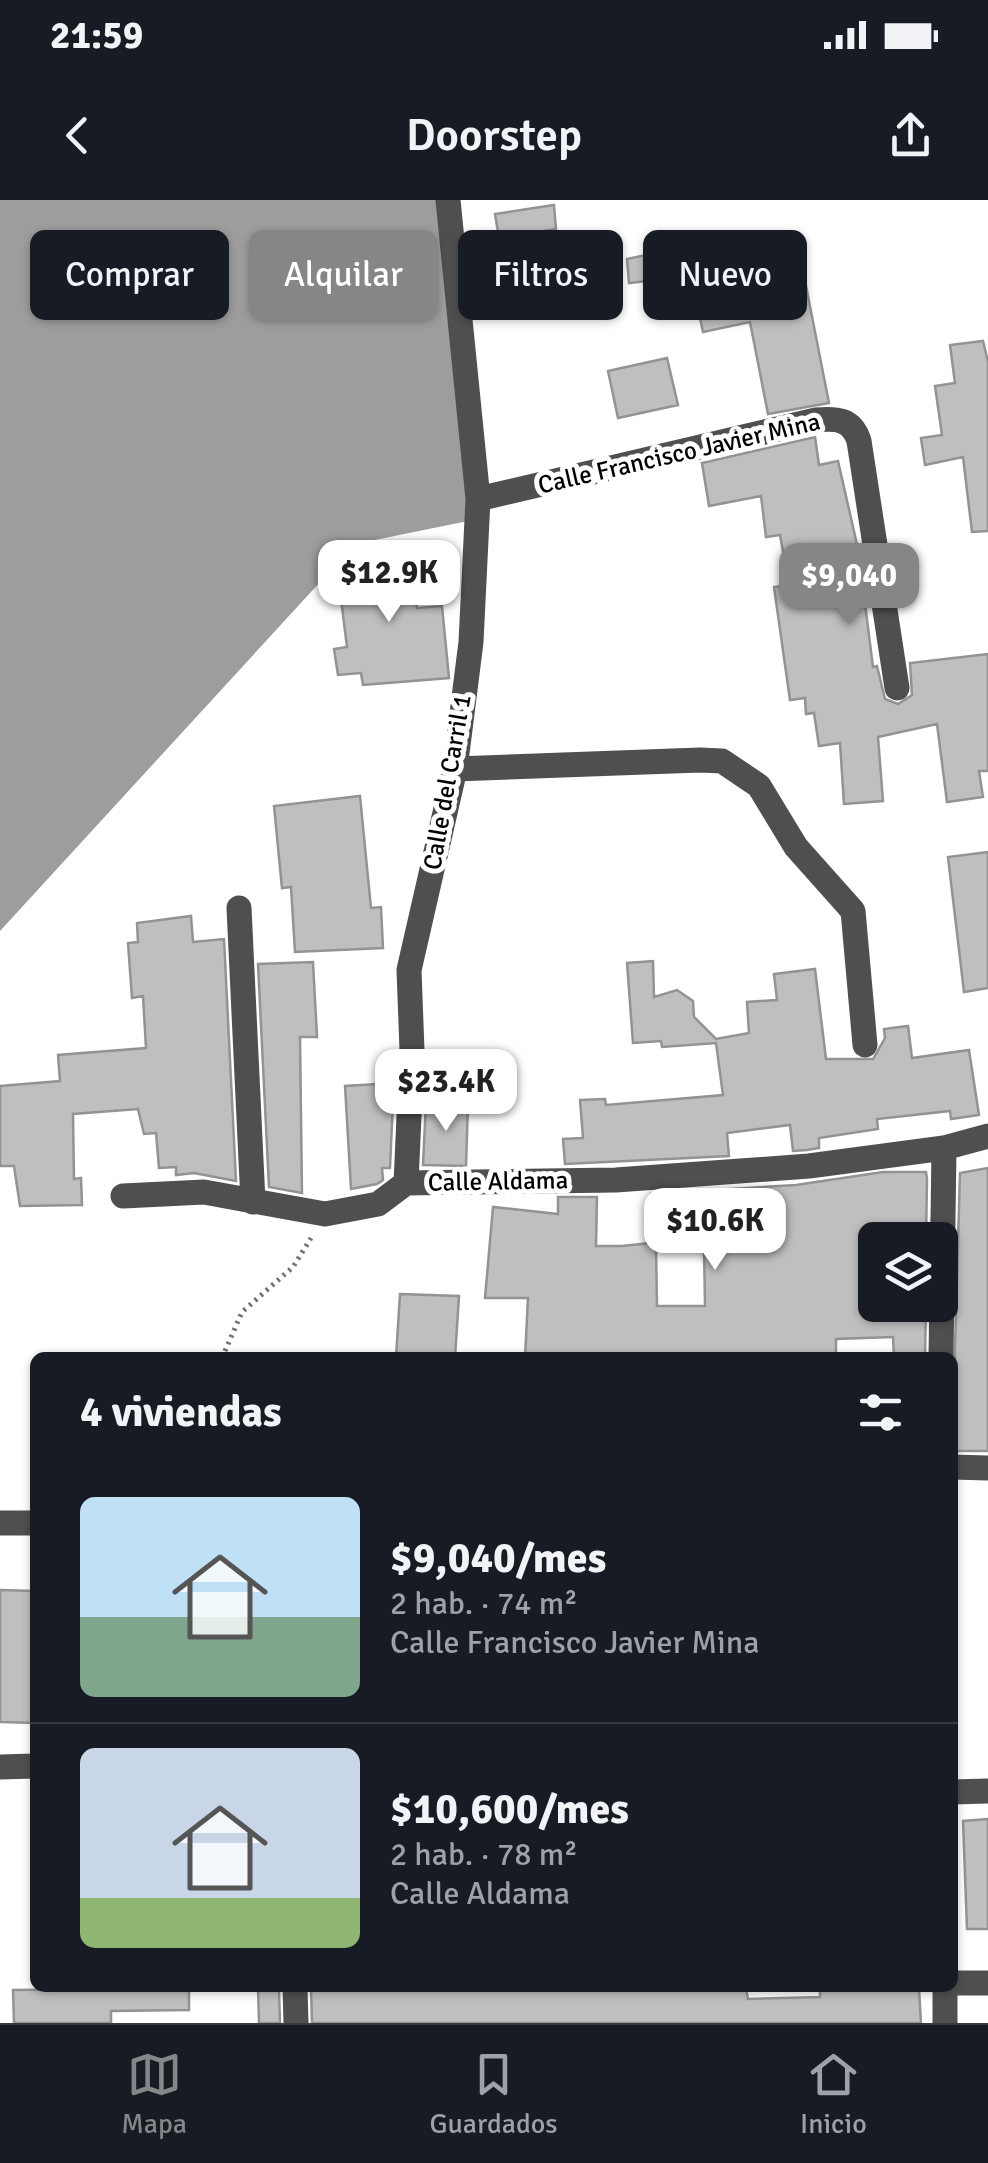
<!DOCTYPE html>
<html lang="es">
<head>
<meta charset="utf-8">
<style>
	:root { --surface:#171b24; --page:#20242c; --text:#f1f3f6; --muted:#9ea1a6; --line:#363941; --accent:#858687 }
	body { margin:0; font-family:Signika,sans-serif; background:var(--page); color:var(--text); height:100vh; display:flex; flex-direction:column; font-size:38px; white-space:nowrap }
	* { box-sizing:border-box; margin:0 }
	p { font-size:32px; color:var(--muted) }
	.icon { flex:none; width:55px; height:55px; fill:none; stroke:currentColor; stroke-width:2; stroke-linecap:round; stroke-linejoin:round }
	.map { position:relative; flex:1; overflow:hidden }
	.details { position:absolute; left:30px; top:1152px; width:928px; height:640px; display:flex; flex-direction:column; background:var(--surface); border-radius:15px; box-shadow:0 2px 8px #0004 }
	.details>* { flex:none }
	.hud { position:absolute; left:30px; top:30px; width:930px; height:90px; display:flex; gap:20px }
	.controls { position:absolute; left:858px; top:1022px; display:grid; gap:20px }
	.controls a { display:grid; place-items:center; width:100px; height:100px; border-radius:15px; background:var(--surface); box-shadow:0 2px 8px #0004; font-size:50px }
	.price { position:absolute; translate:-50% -85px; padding:0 22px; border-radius:20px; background:#fff; color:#222; font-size:32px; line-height:65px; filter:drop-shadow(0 2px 5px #0008) }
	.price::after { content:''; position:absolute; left:50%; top:60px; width:30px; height:22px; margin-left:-15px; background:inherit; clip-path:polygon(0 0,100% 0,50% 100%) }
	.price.active { background:var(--accent); color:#fff }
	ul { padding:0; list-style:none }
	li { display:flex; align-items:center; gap:30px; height:250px; padding:0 50px }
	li+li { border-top:2px solid var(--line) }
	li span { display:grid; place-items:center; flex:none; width:280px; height:200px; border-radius:15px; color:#555 }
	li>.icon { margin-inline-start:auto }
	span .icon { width:120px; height:120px; fill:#fffc; stroke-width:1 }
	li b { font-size:42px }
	h2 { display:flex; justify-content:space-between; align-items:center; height:120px; padding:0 50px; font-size:42px }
	.pill { padding:0 35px; border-radius:15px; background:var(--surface); box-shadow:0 2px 8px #0004; font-size:35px; line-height:90px }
	.pill.active { background:var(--accent); color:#fff }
	.status { display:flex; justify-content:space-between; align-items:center; height:70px; padding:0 50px; background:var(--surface); direction:ltr }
	.status svg { height:28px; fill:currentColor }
	header { display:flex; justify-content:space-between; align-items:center; height:130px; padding:0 50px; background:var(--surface); font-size:45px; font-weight:600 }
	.tab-bar { display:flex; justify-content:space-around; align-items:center; height:140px; border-top:2px solid var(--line); background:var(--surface); font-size:28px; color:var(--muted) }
	.tab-bar a { display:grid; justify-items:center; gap:5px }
	.tab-bar .active { color:var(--accent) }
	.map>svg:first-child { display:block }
</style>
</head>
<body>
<div class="status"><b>21:59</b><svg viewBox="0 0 49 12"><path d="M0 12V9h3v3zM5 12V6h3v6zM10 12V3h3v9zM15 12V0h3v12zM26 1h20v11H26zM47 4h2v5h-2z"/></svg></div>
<header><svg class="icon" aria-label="back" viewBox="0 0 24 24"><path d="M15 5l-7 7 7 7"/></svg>Doorstep<svg class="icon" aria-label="share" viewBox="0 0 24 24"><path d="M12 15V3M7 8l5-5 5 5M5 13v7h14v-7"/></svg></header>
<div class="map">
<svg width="988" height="1823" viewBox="0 0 988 1823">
	<rect width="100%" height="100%" fill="#fff"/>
	<path fill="#9d9d9d" d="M 0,0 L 440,0 L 473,320 L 355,344 L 0,731 Z"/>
	<path fill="#bfbfbf" stroke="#939393" stroke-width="2.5" fill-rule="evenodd" d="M 554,5 L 556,29 L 499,38 L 495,14 Z
		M 732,37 L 744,93 L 805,81 L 829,203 L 768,214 L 750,122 L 703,132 L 691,76 L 629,83 L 627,59 Z
		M 983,141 L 988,162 L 988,331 L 972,332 L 963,257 L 925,265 L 921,238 L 942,235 L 935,186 L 955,183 L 950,145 Z
		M 667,158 L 678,205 L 618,218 L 608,171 Z
		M 815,237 L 819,265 L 838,261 L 858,349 L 873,467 L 877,466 L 885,499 L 898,504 L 912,495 L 910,463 L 988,454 L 988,571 L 979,571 L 983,597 L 947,602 L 937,524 L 878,537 L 883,601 L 844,604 L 840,543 L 819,546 L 814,513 L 806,514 L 805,498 L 790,500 L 774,387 L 789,385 L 780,335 L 766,337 L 761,296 L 709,306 L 702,263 Z
		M 407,353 L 417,408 L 442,406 L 449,478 L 363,485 L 361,473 L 338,475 L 334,449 L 347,447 L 337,367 Z
		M 360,596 L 371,708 L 381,707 L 383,748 L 295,752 L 291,687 L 282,688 L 274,606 Z
		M 988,652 L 988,788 L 964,792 L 948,657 Z
		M 191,716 L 193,742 L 224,739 L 236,981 L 194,973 L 176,975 L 176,967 L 159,968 L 156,933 L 144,934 L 138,909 L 73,914 L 74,979 L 81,978 L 82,1005 L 20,1006 L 14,966 L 0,966 L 0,886 L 60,881 L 58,855 L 146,848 L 143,796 L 132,798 L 128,743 L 138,742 L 137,723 Z
		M 653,761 L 654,797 L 677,790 L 693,801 L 694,817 L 716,839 L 749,833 L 747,802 L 777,800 L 774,774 L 815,769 L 826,859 L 873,859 L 885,838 L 884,829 L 908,826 L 912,858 L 969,850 L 979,915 L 951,919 L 950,911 L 877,919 L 878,929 L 819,938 L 819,948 L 807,950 L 793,951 L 790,925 L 727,933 L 729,956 L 565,964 L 563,939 L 583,938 L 580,900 L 605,899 L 606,905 L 723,895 L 716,843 L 662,847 L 661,841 L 633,843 L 627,763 Z
		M 313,762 L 317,837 L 300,837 L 302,993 L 269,987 L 258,764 Z
		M 378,884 L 379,901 L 393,901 L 390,968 L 382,968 L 383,980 L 377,984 L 351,989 L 345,886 Z
		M 426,902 L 468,904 L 466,966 L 423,965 Z
		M 988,968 L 988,1251 L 952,1251 L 960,973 Z
		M 883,972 L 926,972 L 927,979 L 926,1040 L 875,1040 L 875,1105 L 926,1105 L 925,1158 L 894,1158 L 893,1137 L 836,1139 L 836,1158 L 525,1158 L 528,1098 L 485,1098 L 493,1007 L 558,1014 L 558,997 L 597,997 L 596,1046 L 622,1046 L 650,1043 L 651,994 L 796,985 ZM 704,1045 L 705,1106 L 657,1106 L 656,1046 Z
		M 400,1094 L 459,1096 L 455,1158 L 396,1158 Z
		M 0,1390 L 35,1391 L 35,1523 L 0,1522 Z
		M 988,1619 L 988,1729 L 967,1729 L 963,1621 Z
		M 189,1788 L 189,1810 L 111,1811 L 111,1823 L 14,1823 L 13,1790 Z
		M 258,1788 L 279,1788 L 280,1823 L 259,1823 Z
		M 311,1788 L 746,1788 L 748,1799 L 820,1797 L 820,1788 L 919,1788 L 921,1823 L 312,1823 Z"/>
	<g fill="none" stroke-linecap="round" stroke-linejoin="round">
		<path stroke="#717171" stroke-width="5" stroke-dasharray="2.5 5" stroke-linecap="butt" d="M 222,1158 L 242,1112 L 293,1067 L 311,1038"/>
		<path stroke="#4f4f4f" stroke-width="25" d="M 478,299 L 816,220 C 837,218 852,219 859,241 L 897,488
			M 455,569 L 700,560 L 722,561 L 759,586 L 796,647 L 853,711 L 865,845
			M 239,708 L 253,1002
			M 406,983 L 412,850 L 409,770 L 455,569 L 471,442 L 478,299 L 448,0
			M 123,996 L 204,992 L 325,1014 L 378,1004 L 406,983 L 616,980 L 809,966 L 944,948 L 988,936
			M 941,1158 L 944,948
			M 952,1267 L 988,1268
			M 0,1323 L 35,1323
			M 0,1567 L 35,1566
			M 952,1592 L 988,1591
			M 952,1783 L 988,1783
			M 295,1788 L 296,1823
			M 945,1823 L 945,1788"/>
	</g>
	<g text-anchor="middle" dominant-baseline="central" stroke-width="10" stroke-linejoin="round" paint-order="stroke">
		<g font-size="25" fill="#000" stroke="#fff">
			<text transform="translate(679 253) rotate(-13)">Calle Francisco Javier Mina</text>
			<text transform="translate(447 582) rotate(-80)">Calle del Carril 1</text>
			<text transform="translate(498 981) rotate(-1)">Calle Aldama</text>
		</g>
	</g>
</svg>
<div class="controls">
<a><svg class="icon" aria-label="layers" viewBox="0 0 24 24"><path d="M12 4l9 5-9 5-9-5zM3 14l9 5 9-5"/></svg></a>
</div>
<b class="price" style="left:389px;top:425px">$12.9K</b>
<b class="price active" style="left:849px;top:428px">$9,040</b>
<b class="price" style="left:446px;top:934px">$23.4K</b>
<b class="price" style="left:715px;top:1073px">$10.6K</b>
<div class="hud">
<a class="pill">Comprar</a>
<a class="pill active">Alquilar</a>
<a class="pill">Filtros</a>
<a class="pill">Nuevo</a>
</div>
<section class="details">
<h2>4 viviendas<svg class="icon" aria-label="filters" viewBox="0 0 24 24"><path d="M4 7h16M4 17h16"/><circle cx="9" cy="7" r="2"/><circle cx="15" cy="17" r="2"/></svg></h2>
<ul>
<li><span style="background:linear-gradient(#bfe0f5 60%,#7fa58c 0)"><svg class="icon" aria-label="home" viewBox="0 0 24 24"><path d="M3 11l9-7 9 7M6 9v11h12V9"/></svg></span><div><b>$9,040/mes</b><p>2 hab. · 74 m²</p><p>Calle Francisco Javier Mina</p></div></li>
<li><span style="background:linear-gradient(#c9d6e8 75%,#8fb573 0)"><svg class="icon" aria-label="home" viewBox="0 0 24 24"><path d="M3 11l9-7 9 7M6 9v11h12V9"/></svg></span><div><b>$10,600/mes</b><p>2 hab. · 78 m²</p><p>Calle Aldama</p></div></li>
</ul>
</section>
</div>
<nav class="tab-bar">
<a class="active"><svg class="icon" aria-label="map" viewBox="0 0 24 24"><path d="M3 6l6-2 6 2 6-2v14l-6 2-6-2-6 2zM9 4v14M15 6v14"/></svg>Mapa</a>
<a><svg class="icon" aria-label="saved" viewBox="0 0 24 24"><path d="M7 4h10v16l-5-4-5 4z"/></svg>Guardados</a>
<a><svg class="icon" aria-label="home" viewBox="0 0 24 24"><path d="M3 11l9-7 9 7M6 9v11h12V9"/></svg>Inicio</a>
</nav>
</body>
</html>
